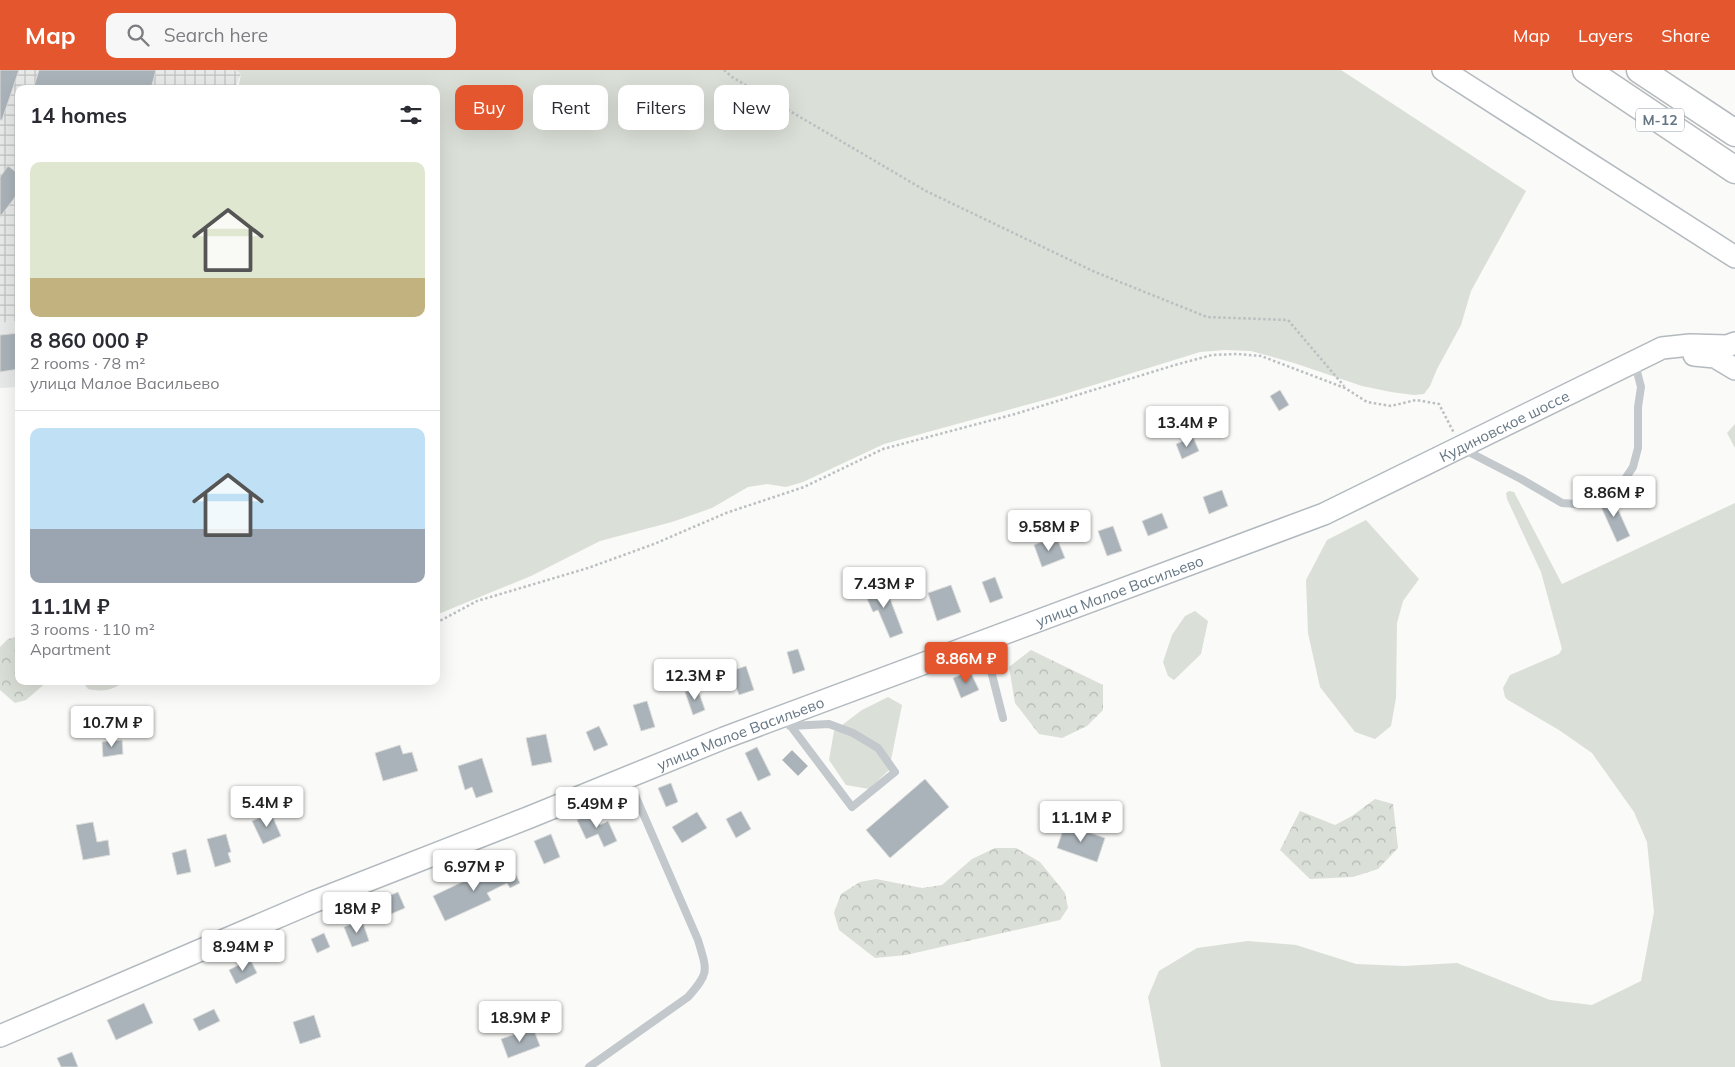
<!DOCTYPE html>
<html lang="en">
<head>
<meta charset="utf-8">
<style>
	:root { --surface:#fff; --page:#f7f7f7; --text:#2b2b33; --muted:#7c7c81; --line:#e1e1e2; --accent:#e4572e }
	body { margin:0; font-family:Mulish,sans-serif; background:var(--page); color:var(--text); height:100vh; display:flex; flex-direction:column; font-size:19px; white-space:nowrap }
	* { box-sizing:border-box; margin:0 }
	p { font-size:16px; color:var(--muted) }
	.icon { flex:none; width:28px; height:28px; fill:none; stroke:currentColor; stroke-width:2; stroke-linecap:round; stroke-linejoin:round }
	.map { position:relative; flex:1; overflow:hidden }
	.drawer { position:absolute; left:15px; top:15px; width:425px; height:600px; display:flex; flex-direction:column; background:var(--surface); border-radius:10px; box-shadow:0 5px 20px #0002 }
	.drawer>* { flex:none }
	.hud { position:absolute; left:455px; top:15px; width:475px; height:45px; display:flex; gap:10px }
	.price { position:absolute; translate:-50% -42px; padding:0 11px; border-radius:5px; background:#fff; color:#222; font-size:16px; line-height:32px; filter:drop-shadow(0 1px 2px #0008) }
	.price::after { content:''; position:absolute; left:50%; top:30px; width:15px; height:11px; margin-left:-8px; background:inherit; clip-path:polygon(0 0,100% 0,50% 100%) }
	.price.on { background:var(--accent); color:#fff }
	ul { padding:0; list-style:none }
	li { display:grid; align-content:center; gap:10px; height:265px; padding:0 15px }
	li+li { border-top:1px solid var(--line) }
	li span { display:grid; place-items:center; height:155px; border-radius:10px; color:#555 }
	li>.icon { margin-inline-start:auto }
	span .icon { width:90px; height:90px; fill:#fffc; stroke-width:1 }
	li b { font-size:21px }
	h2 { display:flex; justify-content:space-between; align-items:center; height:60px; padding:0 15px; font-size:21px }
	.chip { padding:0 18px; border-radius:10px; background:var(--surface); box-shadow:0 5px 20px #0002; font-size:18px; line-height:45px }
	.chip.on { background:var(--accent); color:#fff }
	header { display:flex; align-items:center; gap:30px; box-sizing:border-box; height:70px; padding:0 25px; background:var(--accent); color:#fff }
	header strong { font-size:24px }
	nav { display:flex; gap:28px; margin-inline-start:auto; font-size:18px }
	.search { width:350px; height:45px; background:var(--page); display:flex; align-items:center; gap:12px; box-sizing:border-box; padding:0 18px; border-radius:10px; color:var(--muted); font-size:19px }
	.map>svg:first-child { display:block }
</style>
</head>
<body>
<header>
<strong>Map</strong>
<div class="search"><svg class="icon" aria-label="search" viewBox="0 0 24 24"><circle cx="10" cy="10" r="6"/><path d="M15 15l6 6"/></svg>Search here</div>
<nav><a>Map</a><a>Layers</a><a>Share</a></nav>
</header>
<div class="map">
<svg width="1735" height="997" viewBox="0 0 1735 997">
	<defs>
		<pattern id="industrial-grid" width="8" height="8" patternUnits="userSpaceOnUse" patternTransform="scale(1.25)"><rect width="8" height="8" fill="#e8e9e9"/><path d="M0 4h8M4 0v8" fill="none" stroke="#c0c1c2"/></pattern>
		<pattern id="forest-crowns" width="20" height="18" patternUnits="userSpaceOnUse" patternTransform="scale(1.25)"><rect width="20" height="18" fill="#dadfd7"/><path d="M2 6a3 3 0 1 1 6 0M12 15a3 3 0 1 1 6 0" fill="none" stroke="#b4b9b4"/></pattern>
	</defs>
	<rect width="100%" height="100%" fill="#fafaf8"/>
	<path fill="#e8e9e9" d="M 19,251 L 19,317 L 0,318 L 0,253 Z"/>
	<path fill="url(#industrial-grid)" d="M 0,0 L 234,0 L 241,4 L 235,19 L 19,19 L 19,251 L 0,253 Z"/>
	<path fill="#dadfd7" d="M 235,0 L 1341,0 L 1526,121 L 1471,221 L 1461,255 L 1437,299 L 1430,316 L 1424,324 L 1414,325 L 1391,322 L 1362,316 L 1294,293 L 1251,281 L 1225,280 L 1200,282 L 1055,327 L 884,374 L 803,412 L 786,417 L 767,414 L 748,417 L 712,438 L 672,452 L 600,471 L 531,506 L 436,545 L 436,19 L 238,19 L 241,4 Z
		M 1735,354 L 1735,378 L 1727,363 Z
		M 1509,421 L 1514,422 L 1562,514 L 1735,433 L 1735,997 L 1161,997 L 1148,927 L 1159,901 L 1197,878 L 1248,871 L 1296,875 L 1356,894 L 1404,896 L 1457,893 L 1550,930 L 1592,935 L 1641,911 L 1654,842 L 1647,772 L 1634,742 L 1592,683 L 1559,660 L 1508,630 L 1505,627 L 1503,618 L 1510,605 L 1559,584 L 1562,579 L 1541,502 L 1507,429 L 1506,423 Z
		M 1366,450 L 1419,509 L 1403,531 L 1397,553 L 1396,628 L 1391,656 L 1375,669 L 1355,662 L 1320,617 L 1308,563 L 1306,510 L 1327,470 Z
		M 1195,541 L 1208,551 L 1201,584 L 1174,610 L 1168,606 L 1163,592 L 1172,565 L 1185,546 Z
		M 82,611 L 125,611 C 112,621 103,622 88,619 Z
		M 888,627 L 902,635 L 889,700 L 869,719 L 846,715 L 829,690 L 834,661 L 862,640 Z"/>
	<path fill="url(#forest-crowns)" d="M 19,566 L 19,611 L 48,611 L 26,630 L 15,633 L 0,620 L 0,577 L 8,569 Z
		M 1031,580 L 1103,615 L 1103,640 L 1087,656 L 1062,668 L 1039,664 L 1015,633 L 1009,597 Z
		M 1375,729 L 1393,734 L 1398,778 L 1378,799 L 1353,807 L 1310,809 L 1280,780 L 1300,741 L 1335,755 L 1352,746 Z
		M 995,778 L 1016,778 L 1040,792 L 1065,823 L 1068,838 L 1060,850 L 906,885 L 875,888 L 839,860 L 834,843 L 841,824 L 860,812 L 876,809 L 922,818 L 942,815 L 972,789 Z"/>
	<path fill="#aab3b9" stroke="#dcdcda" d="M 0,0 L 19,0 L 2,50 L 0,50 Z
		M 39,0 L 156,0 L 151,19 L 33,19 Z
		M 8,96 L 19,104 L 19,122 L 0,147 L 0,107 Z
		M 19,263 L 19,299 L 0,302 L 0,265 Z
		M 1280,320 L 1289,335 L 1279,341 L 1270,326 Z
		M 1193,367 L 1199,381 L 1182,389 L 1176,374 Z
		M 1222,420 L 1228,436 L 1209,444 L 1203,427 Z
		M 1611,424 L 1630,466 L 1617,472 L 1598,430 Z
		M 1162,443 L 1168,458 L 1148,466 L 1142,451 Z
		M 1113,456 L 1122,481 L 1107,486 L 1098,461 Z
		M 1056,466 L 1065,488 L 1042,497 L 1034,475 Z
		M 995,507 L 1003,528 L 990,533 L 982,512 Z
		M 884,513 L 903,563 L 890,568 L 878,540 L 873,542 L 864,522 Z
		M 951,515 L 961,542 L 937,551 L 928,523 Z
		M 798,579 L 805,600 L 793,604 L 787,582 Z
		M 746,596 L 754,620 L 739,625 L 735,614 L 730,615 L 725,603 Z
		M 970,601 L 979,620 L 961,628 L 953,608 Z
		M 697,617 L 705,640 L 693,645 L 685,622 Z
		M 647,631 L 655,657 L 641,661 L 633,635 Z
		M 599,656 L 608,675 L 594,681 L 586,662 Z
		M 546,664 L 552,692 L 532,696 L 526,668 Z
		M 122,670 L 123,684 L 103,687 L 102,672 Z
		M 400,675 L 403,684 L 412,682 L 418,701 L 383,711 L 375,683 Z
		M 757,677 L 771,705 L 758,711 L 745,683 Z
		M 792,680 L 808,696 L 798,706 L 782,690 Z
		M 482,688 L 493,722 L 476,728 L 472,717 L 465,720 L 458,696 Z
		M 925,709 L 949,737 L 890,788 L 866,760 Z
		M 671,713 L 678,732 L 666,737 L 658,718 Z
		M 741,741 L 751,759 L 736,768 L 726,749 Z
		M 595,742 L 600,755 L 608,751 L 617,771 L 604,777 L 598,764 L 586,769 L 577,750 Z
		M 697,742 L 707,758 L 682,773 L 672,757 Z
		M 271,743 L 281,766 L 263,774 L 252,751 Z
		M 93,752 L 97,772 L 108,770 L 110,785 L 83,790 L 76,755 Z
		M 1065,754 L 1105,768 L 1097,792 L 1057,778 Z
		M 226,764 L 231,782 L 228,783 L 231,792 L 215,797 L 207,769 Z
		M 551,764 L 560,787 L 544,794 L 534,771 Z
		M 186,779 L 191,802 L 177,805 L 172,783 Z
		M 510,793 L 520,813 L 510,818 L 507,813 L 487,823 L 491,830 L 445,851 L 433,826 L 479,804 L 480,806 L 485,803 L 486,805 Z
		M 398,822 L 405,838 L 391,844 L 384,828 Z
		M 362,850 L 369,871 L 352,877 L 344,857 Z
		M 324,863 L 330,877 L 317,883 L 311,869 Z
		M 250,889 L 257,903 L 236,914 L 229,900 Z
		M 144,933 L 153,953 L 116,970 L 107,950 Z
		M 214,939 L 220,951 L 199,961 L 193,949 Z
		M 314,945 L 321,967 L 300,974 L 293,952 Z
		M 533,958 L 540,976 L 508,988 L 501,969 Z
		M 72,982 L 78,997 L 61,997 L 57,988 Z"/>
	<g fill="none" stroke-linecap="round" stroke-linejoin="round">
		<defs>
			<g id="secondary">
				<path d="M 1443,0 L 1735,187"/>
				<path d="M 1694,285 L 1715,287 L 1735,299"/>
				<path id="s1" d="M 0,966 L 313,832 L 530,747 L 724,668 L 1324,444 L 1662,278 L 1690,275 L 1727,276 L 1735,273"/>
			</g>
			<path id="highway" d="M 1586,0 L 1735,100
				M 1640,0 L 1735,63"/>
		</defs>
		<use href="#secondary" stroke="#b3babf" stroke-width="24"/>
		<use href="#highway" stroke="#b4b9bd" stroke-width="29"/>
		<path stroke="#bbbfc2" stroke-width="2.5" stroke-dasharray="2.5 2.5" stroke-linecap="butt" d="M 724,0 L 732,7 L 926,121 L 1095,202 L 1207,247 L 1288,250 L 1344,316
			M 436,553 L 477,531 L 588,498 L 654,474 L 726,443 L 804,417 L 883,379 L 1015,344 L 1175,295 L 1212,285 L 1237,284 L 1261,286 L 1345,318 L 1367,332 L 1391,336 L 1416,330 L 1439,334 L 1454,363"/>
		<path stroke="#c3c8cc" stroke-width="8" d="M 1463,379 L 1521,409 L 1562,433 L 1576,434 L 1623,412 L 1633,397 L 1638,378 L 1638,337 L 1641,317 L 1635,294
			M 984,573 L 1003,648
			M 784,647 L 787,651 L 852,737 L 895,702 L 878,678 L 853,663 L 829,654 L 790,656
			M 589,997 L 688,927 C 710,902 707,901 698,870 L 628,709"/>
		<use href="#secondary" stroke="#fff" stroke-width="21"/>
		<use href="#highway" stroke="#fff" stroke-width="26"/>
	</g>
	<g text-anchor="middle" dominant-baseline="central" stroke-width="5" stroke-linejoin="round" paint-order="stroke">
		<rect fill="#fff" stroke="#939fa8" stroke-width="1" x="1636" y="38.5" width="48" height="23" rx="4"/>
		<g font-size="14" font-weight="bold" fill="#657683">
			<text x="1660" y="50">М-12</text>
		</g>
		<g font-size="15" fill="#657683" stroke="#fff">
			<text stroke="none"><textPath href="#s1" startOffset="1624">Кудиновское шоссе</textPath></text>
			<text stroke="none"><textPath href="#s1" startOffset="1205">улица Малое Васильево</textPath></text>
			<text stroke="none"><textPath href="#s1" startOffset="800">улица Малое Васильево</textPath></text>
		</g>
	</g>
</svg>
<b class="price" style="left:1187px;top:378px">13.4M ₽</b>
<b class="price" style="left:1614px;top:448px">8.86M ₽</b>
<b class="price" style="left:1049px;top:482px">9.58M ₽</b>
<b class="price" style="left:884px;top:539px">7.43M ₽</b>
<b class="price on" style="left:966px;top:614px">8.86M ₽</b>
<b class="price" style="left:695px;top:631px">12.3M ₽</b>
<b class="price" style="left:112px;top:678px">10.7M ₽</b>
<b class="price" style="left:267px;top:758px">5.4M ₽</b>
<b class="price" style="left:597px;top:759px">5.49M ₽</b>
<b class="price" style="left:1081px;top:773px">11.1M ₽</b>
<b class="price" style="left:474px;top:822px">6.97M ₽</b>
<b class="price" style="left:357px;top:864px">18M ₽</b>
<b class="price" style="left:243px;top:902px">8.94M ₽</b>
<b class="price" style="left:520px;top:973px">18.9M ₽</b>
<div class="hud">
<a class="chip on">Buy</a>
<a class="chip">Rent</a>
<a class="chip">Filters</a>
<a class="chip">New</a>
</div>
<section class="drawer">
<h2>14 homes<svg class="icon" aria-label="filters" viewBox="0 0 24 24"><path d="M4 7h16M4 17h16"/><circle cx="9" cy="7" r="2"/><circle cx="15" cy="17" r="2"/></svg></h2>
<ul>
<li><span style="background:linear-gradient(#dfe7d0 75%,#c2b280 0)"><svg class="icon" aria-label="home" viewBox="0 0 24 24"><path d="M3 11l9-7 9 7M6 9v11h12V9"/></svg></span><div><b>8 860 000 ₽</b><p>2 rooms · 78 m²</p><p>улица Малое Васильево</p></div></li>
<li><span style="background:linear-gradient(#bfe0f5 65%,#9aa5b1 0)"><svg class="icon" aria-label="home" viewBox="0 0 24 24"><path d="M3 11l9-7 9 7M6 9v11h12V9"/></svg></span><div><b>11.1M ₽</b><p>3 rooms · 110 m²</p><p>Apartment</p></div></li>
</ul>
</section>
</div>
</body>
</html>
